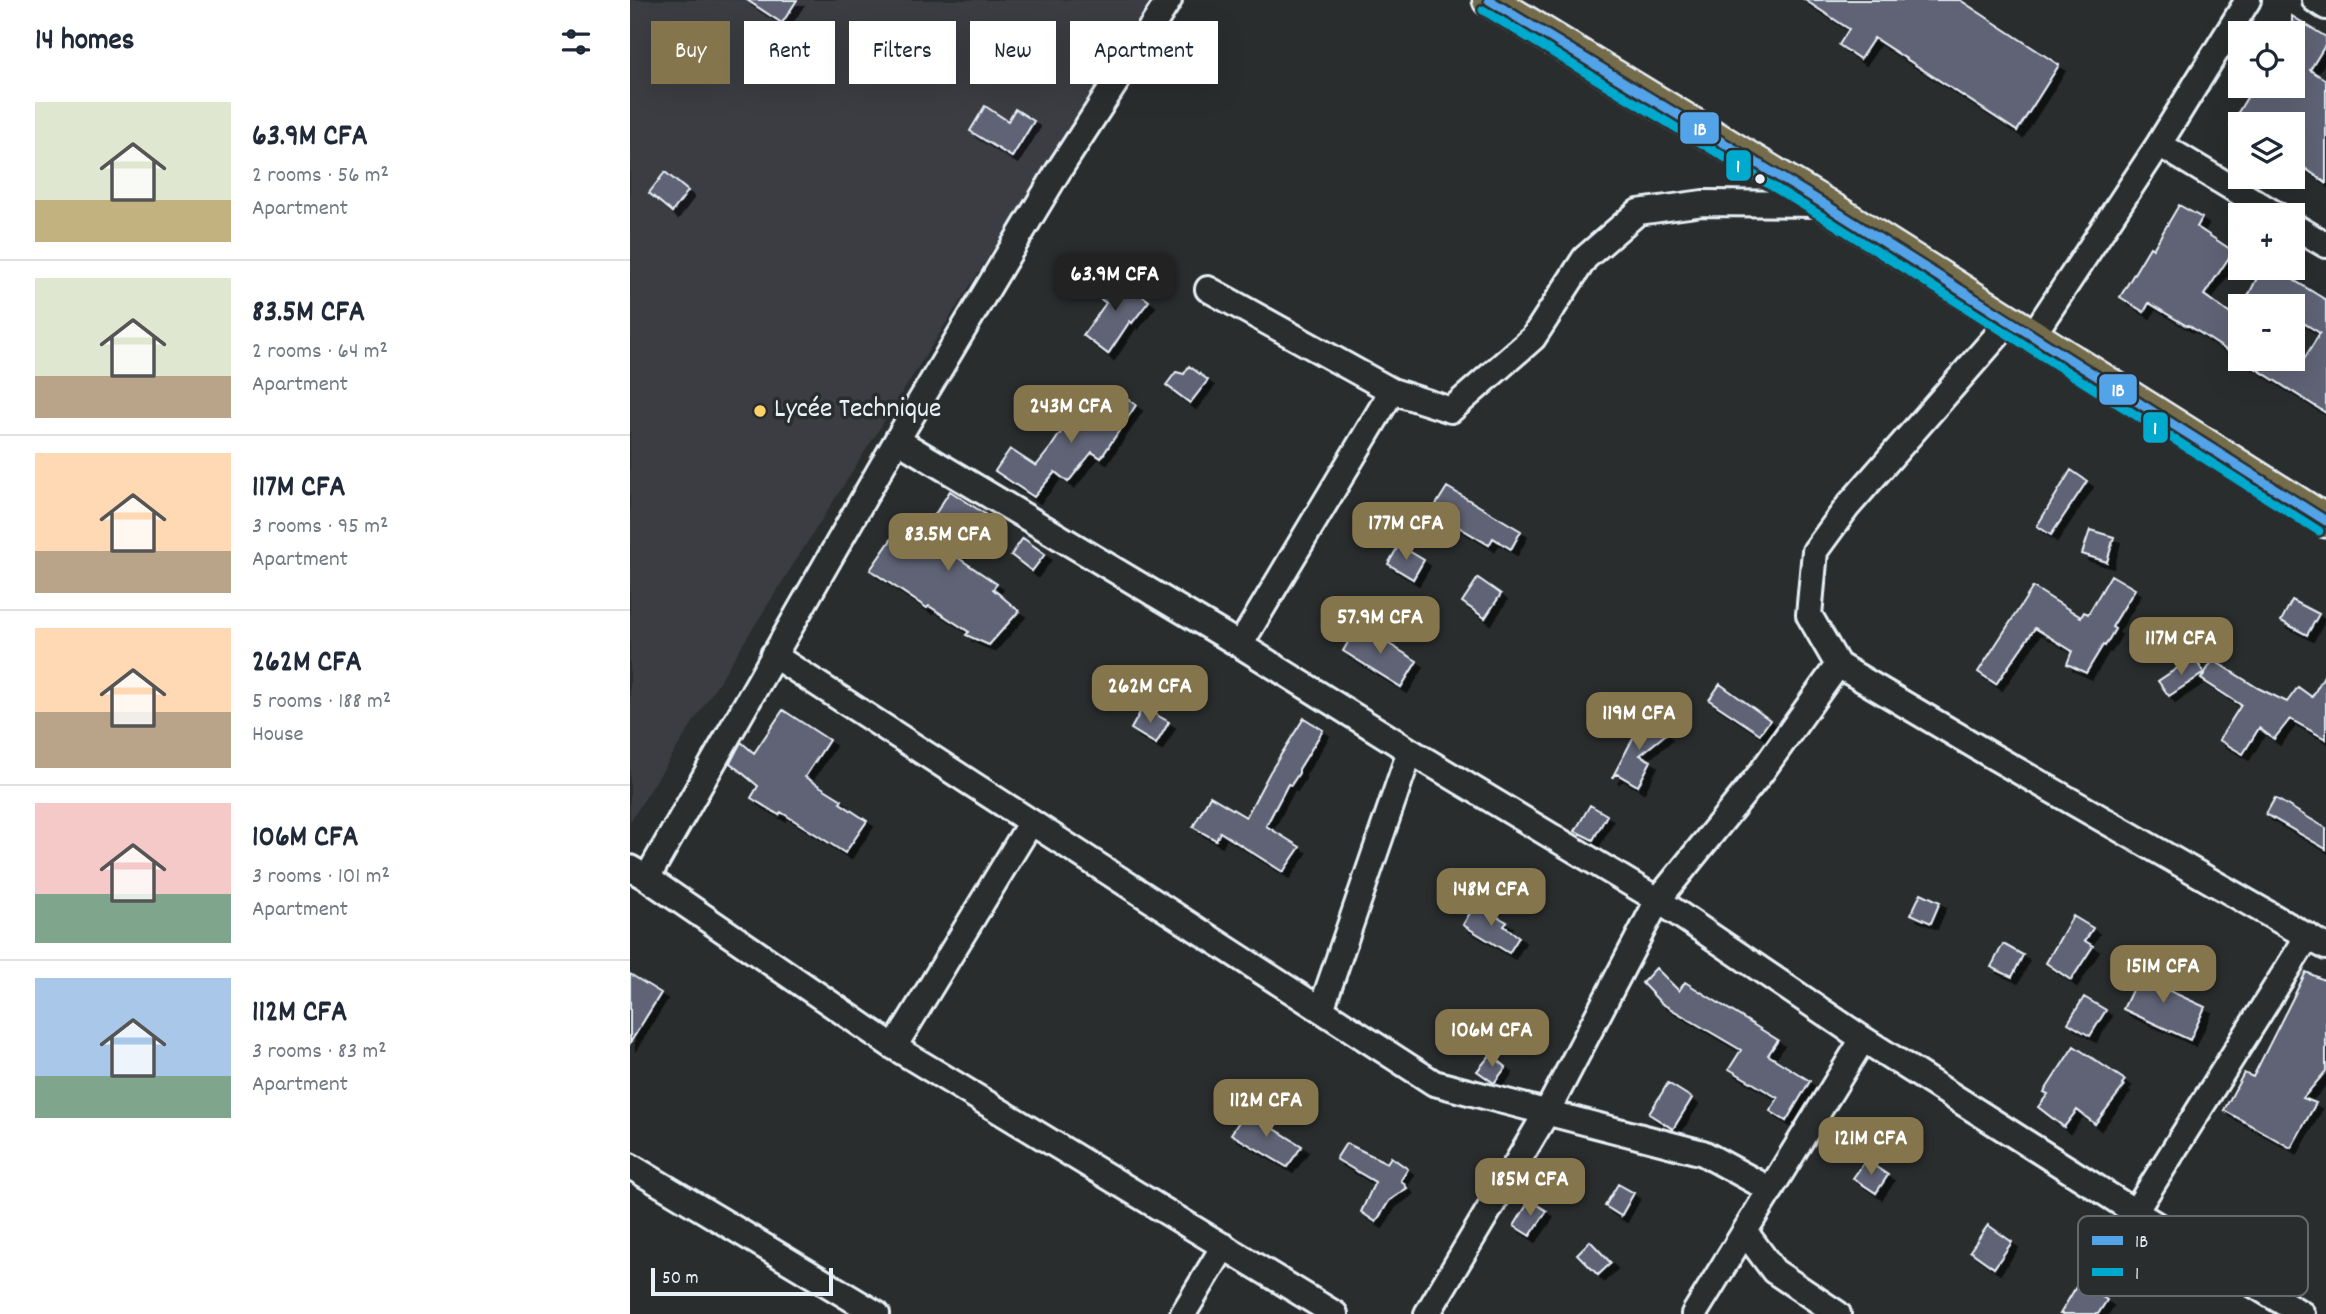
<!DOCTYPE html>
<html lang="en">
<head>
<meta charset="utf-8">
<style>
	:root { --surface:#fff; --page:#f6f6f7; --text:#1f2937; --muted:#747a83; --line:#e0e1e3; --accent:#84754c }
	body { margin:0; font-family:Dekko,sans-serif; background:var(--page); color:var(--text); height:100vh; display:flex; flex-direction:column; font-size:26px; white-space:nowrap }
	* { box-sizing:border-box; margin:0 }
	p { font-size:23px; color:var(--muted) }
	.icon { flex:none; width:38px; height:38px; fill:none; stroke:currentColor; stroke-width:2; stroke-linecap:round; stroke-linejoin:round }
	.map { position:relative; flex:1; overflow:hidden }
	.drawer { display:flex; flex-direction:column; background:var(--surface); width:630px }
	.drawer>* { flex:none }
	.top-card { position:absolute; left:21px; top:21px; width:665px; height:63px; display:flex; gap:14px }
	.tools { position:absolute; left:1598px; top:21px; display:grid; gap:14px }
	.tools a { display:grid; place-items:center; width:77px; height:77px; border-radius:0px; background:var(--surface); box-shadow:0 7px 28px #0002; font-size:35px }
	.scale { position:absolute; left:21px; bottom:18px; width:182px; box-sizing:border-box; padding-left:7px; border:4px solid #e8f1f8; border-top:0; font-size:19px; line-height:24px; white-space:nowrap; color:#e8f1f8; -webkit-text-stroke:5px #2a2d2e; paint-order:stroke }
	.price { position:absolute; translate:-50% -60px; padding:0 16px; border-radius:14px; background:var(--accent); color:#fff; font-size:23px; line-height:46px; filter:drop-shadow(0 2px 4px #0008) }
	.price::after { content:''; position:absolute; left:50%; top:42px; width:21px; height:16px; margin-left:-10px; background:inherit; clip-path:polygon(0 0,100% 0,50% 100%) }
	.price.on { background:#222; color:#fff }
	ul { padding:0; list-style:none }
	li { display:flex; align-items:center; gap:21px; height:175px; padding:0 35px }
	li+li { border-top:2px solid var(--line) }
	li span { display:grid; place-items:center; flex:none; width:196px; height:140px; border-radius:0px; color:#555 }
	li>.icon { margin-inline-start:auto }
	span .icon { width:84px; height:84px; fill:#fffc; stroke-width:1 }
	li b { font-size:30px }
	h2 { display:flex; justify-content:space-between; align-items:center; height:84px; padding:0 35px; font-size:30px }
	.chip { padding:0 24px; border-radius:0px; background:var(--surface); box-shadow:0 7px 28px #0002; font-size:24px; line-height:63px }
	.chip.on { background:var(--accent); color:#fff }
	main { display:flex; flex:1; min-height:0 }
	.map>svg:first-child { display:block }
</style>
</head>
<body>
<main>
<section class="drawer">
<h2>14 homes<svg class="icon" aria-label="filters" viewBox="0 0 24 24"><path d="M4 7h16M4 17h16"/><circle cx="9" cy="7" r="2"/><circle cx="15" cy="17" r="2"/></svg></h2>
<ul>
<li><span style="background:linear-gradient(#dfe7d0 70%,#c2b280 0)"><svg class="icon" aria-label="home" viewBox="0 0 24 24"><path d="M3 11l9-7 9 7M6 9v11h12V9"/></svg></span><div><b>63.9M CFA</b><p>2 rooms · 56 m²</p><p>Apartment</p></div></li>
<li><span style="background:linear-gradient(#dfe7d0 70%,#b9a48a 0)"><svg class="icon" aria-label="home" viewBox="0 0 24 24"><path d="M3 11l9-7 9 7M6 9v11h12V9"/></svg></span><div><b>83.5M CFA</b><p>2 rooms · 64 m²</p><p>Apartment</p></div></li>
<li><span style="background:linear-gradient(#ffd9b3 70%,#b9a48a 0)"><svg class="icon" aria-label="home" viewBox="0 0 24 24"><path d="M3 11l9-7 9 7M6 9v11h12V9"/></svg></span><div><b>117M CFA</b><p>3 rooms · 95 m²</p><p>Apartment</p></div></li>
<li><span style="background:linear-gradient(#ffd9b3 60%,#b9a48a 0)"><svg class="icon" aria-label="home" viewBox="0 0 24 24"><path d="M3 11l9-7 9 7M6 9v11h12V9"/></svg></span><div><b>262M CFA</b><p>5 rooms · 188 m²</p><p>House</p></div></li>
<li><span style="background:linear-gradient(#f6c9c9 65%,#7fa58c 0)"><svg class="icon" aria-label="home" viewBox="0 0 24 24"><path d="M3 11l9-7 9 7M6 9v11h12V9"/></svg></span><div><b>106M CFA</b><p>3 rooms · 101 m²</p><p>Apartment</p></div></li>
<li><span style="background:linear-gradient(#a9c7e8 70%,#7fa58c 0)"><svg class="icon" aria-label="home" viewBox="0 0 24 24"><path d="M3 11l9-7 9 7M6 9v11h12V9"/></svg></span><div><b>112M CFA</b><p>3 rooms · 83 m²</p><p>Apartment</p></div></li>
</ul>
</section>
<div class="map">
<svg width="1696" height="1314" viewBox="0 0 1696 1314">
	<defs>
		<filter id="shadow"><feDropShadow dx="6" dy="6" stdDeviation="0" flood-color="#0009"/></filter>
	</defs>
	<rect width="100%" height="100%" fill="#2a2d2e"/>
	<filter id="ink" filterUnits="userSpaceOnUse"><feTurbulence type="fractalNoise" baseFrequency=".0143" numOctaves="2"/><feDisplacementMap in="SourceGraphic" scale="14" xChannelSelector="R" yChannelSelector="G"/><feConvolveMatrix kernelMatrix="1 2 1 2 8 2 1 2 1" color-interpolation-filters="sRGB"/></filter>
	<g filter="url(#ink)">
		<path fill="#3a3d43" d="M 0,0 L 521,0 L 0,822 Z"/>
		<path fill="#5e6375" stroke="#e8f1f8" stroke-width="2" filter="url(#shadow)" d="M 117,0 L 167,0 L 152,23 Z
			M 1175,0 L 1330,0 L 1429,65 L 1387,131 L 1244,38 L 1230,59 L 1209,45 L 1219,29 Z
			M 1662,16 L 1696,37 L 1696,44 L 1680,70 L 1696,80 L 1696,183 L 1662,159 L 1662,124 L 1601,124 L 1624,86 L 1662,86 Z
			M 355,106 L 378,121 L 385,109 L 404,121 L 382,157 L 340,131 Z
			M 35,172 L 58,191 L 42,212 L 19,193 Z
			M 1549,205 L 1572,218 L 1567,227 L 1600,249 L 1600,256 L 1574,295 L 1610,321 L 1610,359 L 1558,325 L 1557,326 L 1519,303 L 1514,312 L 1490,297 L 1520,247 L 1523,249 Z
			M 1632,268 L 1644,268 L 1696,300 L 1696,413 L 1611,359 L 1674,359 L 1690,333 L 1662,316 L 1662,306 L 1613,306 Z
			M 482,273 L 519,301 L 502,323 L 500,321 L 478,354 L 453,335 L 476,303 L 465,295 Z
			M 559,366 L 578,380 L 560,403 L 536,385 L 546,372 L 554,374 Z
			M 485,390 L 506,405 L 471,458 L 462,452 L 438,482 L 425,472 L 404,497 L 365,471 L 380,449 L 406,466 L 421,447 L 454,397 L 472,409 Z
			M 1441,470 L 1457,481 L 1421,535 L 1407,526 Z
			M 817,487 L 891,531 L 881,549 L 863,538 L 859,545 L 802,511 Z
			M 320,491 L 355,514 L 327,557 L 367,584 L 363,589 L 389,611 L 359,645 L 336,635 L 339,632 L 299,606 L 297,608 L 240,570 L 263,537 L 282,550 Z
			M 1460,530 L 1484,537 L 1477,562 L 1452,554 Z
			M 393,538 L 415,554 L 402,571 L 381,555 Z
			M 769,545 L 794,560 L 783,579 L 758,564 Z
			M 1481,575 L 1505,589 L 1482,627 L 1485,629 L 1475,646 L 1473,645 L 1456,673 L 1437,664 L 1442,651 L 1405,628 L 1366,684 L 1348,672 L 1403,587 L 1451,617 L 1454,612 L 1458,614 Z
			M 848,578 L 871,594 L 855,618 L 832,602 Z
			M 1662,600 L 1689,614 L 1677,635 L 1651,621 Z
			M 728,625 L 787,661 L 771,687 L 713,651 Z
			M 1564,657 L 1574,673 L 1539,696 L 1528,681 Z
			M 1583,660 L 1628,688 L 1657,702 L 1668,687 L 1682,697 L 1696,672 L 1696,739 L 1660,719 L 1644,739 L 1629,728 L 1613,754 L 1589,740 L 1611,705 L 1571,679 Z
			M 1090,684 L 1140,720 L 1130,734 L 1079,700 Z
			M 513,707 L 539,722 L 526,744 L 501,729 Z
			M 153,710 L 199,740 L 175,777 L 212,800 L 210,803 L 237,821 L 215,853 L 151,812 L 149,815 L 121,798 L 128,786 L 100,763 L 111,742 L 124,753 Z
			M 1021,716 L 1036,734 L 1010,755 L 1021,761 L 1008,786 L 987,774 L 982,778 L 1010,725 Z
			M 674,718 L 693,730 L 669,769 L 669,773 L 661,785 L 658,784 L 636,826 L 670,847 L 653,872 L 590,832 L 586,840 L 563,827 L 580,796 L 616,817 L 640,772 Z
			M 1645,798 L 1696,828 L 1696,849 L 1636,814 Z
			M 960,805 L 977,815 L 963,840 L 945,831 Z
			M 1291,893 L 1310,902 L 1301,923 L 1281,914 Z
			M 845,904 L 877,922 L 874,926 L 889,937 L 879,953 L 833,925 Z
			M 1443,916 L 1463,928 L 1455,941 L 1463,946 L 1441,980 L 1416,963 Z
			M 1373,944 L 1393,955 L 1382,977 L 1361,967 Z
			M 1513,967 L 1534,976 L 1529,986 L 1575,1007 L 1560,1040 L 1493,1009 Z
			M 1026,968 L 1049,991 L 1055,982 L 1148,1040 L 1138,1055 L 1180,1081 L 1156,1121 L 1140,1111 L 1148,1098 L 1099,1069 L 1111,1050 L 1031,1003 L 1012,983 Z
			M 1676,972 L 1696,981 L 1696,1071 L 1673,1098 L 1686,1103 L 1661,1148 L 1594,1110 L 1614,1073 L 1623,1077 Z
			M 0,974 L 31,993 L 0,1043 Z
			M 1454,997 L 1476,1010 L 1460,1036 L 1438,1023 Z
			M 1444,1046 L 1495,1080 L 1492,1084 L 1494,1086 L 1465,1124 L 1447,1110 L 1434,1127 L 1408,1107 L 1418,1094 L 1414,1092 Z
			M 861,1054 L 876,1067 L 864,1083 L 847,1071 Z
			M 1038,1083 L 1062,1098 L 1043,1129 L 1019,1114 Z
			M 616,1111 L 672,1146 L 657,1167 L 601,1134 Z
			M 716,1143 L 757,1163 L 761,1157 L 778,1169 L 771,1180 L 777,1188 L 759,1201 L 746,1222 L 731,1212 L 745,1182 L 706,1159 Z
			M 1236,1160 L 1258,1175 L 1246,1193 L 1223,1178 Z
			M 988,1184 L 1004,1193 L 991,1216 L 975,1206 Z
			M 900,1200 L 917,1211 L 900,1236 L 884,1226 Z
			M 1358,1225 L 1382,1242 L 1364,1268 L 1340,1251 Z
			M 960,1241 L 981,1263 L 968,1275 L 947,1254 Z
			M 1449,1282 L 1477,1300 L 1468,1314 L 1430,1314 Z"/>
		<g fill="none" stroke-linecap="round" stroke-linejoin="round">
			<defs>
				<path id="minor" d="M 539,0 L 427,173 L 267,440 L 610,645 L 780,751 L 1028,900 L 1233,1039 L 1505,1212 L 1672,1314
					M 1685,0 L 1696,7
					M 1529,144 L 1647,215
					M 1662,225 L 1696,245
					M 578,289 L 762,391 L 821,410 L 903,338 L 955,258 L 1008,212 L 1073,203 L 1194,204
					M 1403,335 L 1529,144 L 1618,0
					M 610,645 L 762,391
					M 143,655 L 804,1083 L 1073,1153 L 1141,1190
					M 1208,665 L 1364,757 L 1696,947
					M 0,868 L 17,878 L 267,440
					M 17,878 L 264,1047 L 705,1314
					M 691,1010 L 780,751
					M 264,1047 L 401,822
					M 0,1166 L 247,1314
					M 1505,1212 L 1678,936
					M 1115,1232 L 1144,1271 L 1208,1314
					M 553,1314 L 594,1246
					M 797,1314 L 917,1112 L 1028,900 L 1130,774 L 1208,665 L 1179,615 L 1185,551 L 1218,506 L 1379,322
					M 1064,1314 L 1233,1039"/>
				<path id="major" d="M 859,0 L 1194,204 L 1696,521"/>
			</defs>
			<use href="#minor" stroke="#e8f1f8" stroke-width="30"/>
			<use href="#major" stroke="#e8f1f8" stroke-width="37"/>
			<use href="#minor" stroke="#2a2d2e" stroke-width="24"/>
			<use href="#major" stroke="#746c4b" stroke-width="32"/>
			<defs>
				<path id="bus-1" d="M 859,0 L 1194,204 L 1696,521"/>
				<path id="bus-2" d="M 853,10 L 1188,214 L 1689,531"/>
			</defs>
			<use href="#bus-1" stroke="#2a2d2e" stroke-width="14"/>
			<use href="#bus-2" stroke="#2a2d2e" stroke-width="14"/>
			<use href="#bus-1" stroke="#53a3e8" stroke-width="9"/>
			<use href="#bus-2" stroke="#00a9ce" stroke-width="9"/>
		</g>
	</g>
	<circle fill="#e8f1f8" stroke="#2a2d2e" stroke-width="2.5" cx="1130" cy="179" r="6"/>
	<circle fill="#ffd166" stroke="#2a2d2e" stroke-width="2.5" cx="130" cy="411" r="7"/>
	<g text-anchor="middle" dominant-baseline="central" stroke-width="7" stroke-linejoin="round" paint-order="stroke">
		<g font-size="28" fill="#e8f1f8" stroke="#2a2d2e" text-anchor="start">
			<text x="144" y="411">Lycée Technique</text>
		</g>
	</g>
	<rect x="1448" y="1216" width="230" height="80" rx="10" fill="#2a2d2e" stroke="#63686b" stroke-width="2"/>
	<rect x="1462" y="1236" width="31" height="9" fill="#53a3e8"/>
	<rect x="1462" y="1268" width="31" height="8" fill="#00a9ce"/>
	<g font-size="19" fill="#e8f1f8">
		<text x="1505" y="1247">1B</text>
		<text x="1505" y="1279">1</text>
	</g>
	<g stroke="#2a2d2e" stroke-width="2.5">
		<rect x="1049" y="111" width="41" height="34" rx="7" fill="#53a3e8"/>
		<rect x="1095" y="149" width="27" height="33" rx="7" fill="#00a9ce"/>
		<rect x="1468" y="373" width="40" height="33" rx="7" fill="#53a3e8"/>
		<rect x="1512" y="411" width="27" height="33" rx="7" fill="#00a9ce"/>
	</g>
	<g font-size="19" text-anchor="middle" font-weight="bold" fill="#fff">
		<text x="1070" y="135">1B</text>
		<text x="1108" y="172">1</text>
		<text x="1488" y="396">1B</text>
		<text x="1525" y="434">1</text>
	</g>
</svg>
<div class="tools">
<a><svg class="icon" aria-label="locate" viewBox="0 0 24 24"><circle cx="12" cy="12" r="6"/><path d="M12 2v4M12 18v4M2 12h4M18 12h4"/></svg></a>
<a><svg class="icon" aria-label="layers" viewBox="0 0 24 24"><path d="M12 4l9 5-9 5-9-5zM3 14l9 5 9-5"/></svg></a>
<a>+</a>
<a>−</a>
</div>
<div class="scale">50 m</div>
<b class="price on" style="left:485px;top:313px">63.9M CFA</b>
<b class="price" style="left:441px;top:445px">243M CFA</b>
<b class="price" style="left:776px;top:562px">177M CFA</b>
<b class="price" style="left:318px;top:573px">83.5M CFA</b>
<b class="price" style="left:750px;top:656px">57.9M CFA</b>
<b class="price" style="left:1551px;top:677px">117M CFA</b>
<b class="price" style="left:520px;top:725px">262M CFA</b>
<b class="price" style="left:1009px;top:752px">119M CFA</b>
<b class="price" style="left:861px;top:928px">148M CFA</b>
<b class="price" style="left:1533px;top:1005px">151M CFA</b>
<b class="price" style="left:862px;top:1069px">106M CFA</b>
<b class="price" style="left:636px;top:1139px">112M CFA</b>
<b class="price" style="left:1241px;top:1177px">121M CFA</b>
<b class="price" style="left:900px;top:1218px">185M CFA</b>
<div class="top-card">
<a class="chip on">Buy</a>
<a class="chip">Rent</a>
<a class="chip">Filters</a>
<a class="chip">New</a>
<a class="chip">Apartment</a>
</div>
</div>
</main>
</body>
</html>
